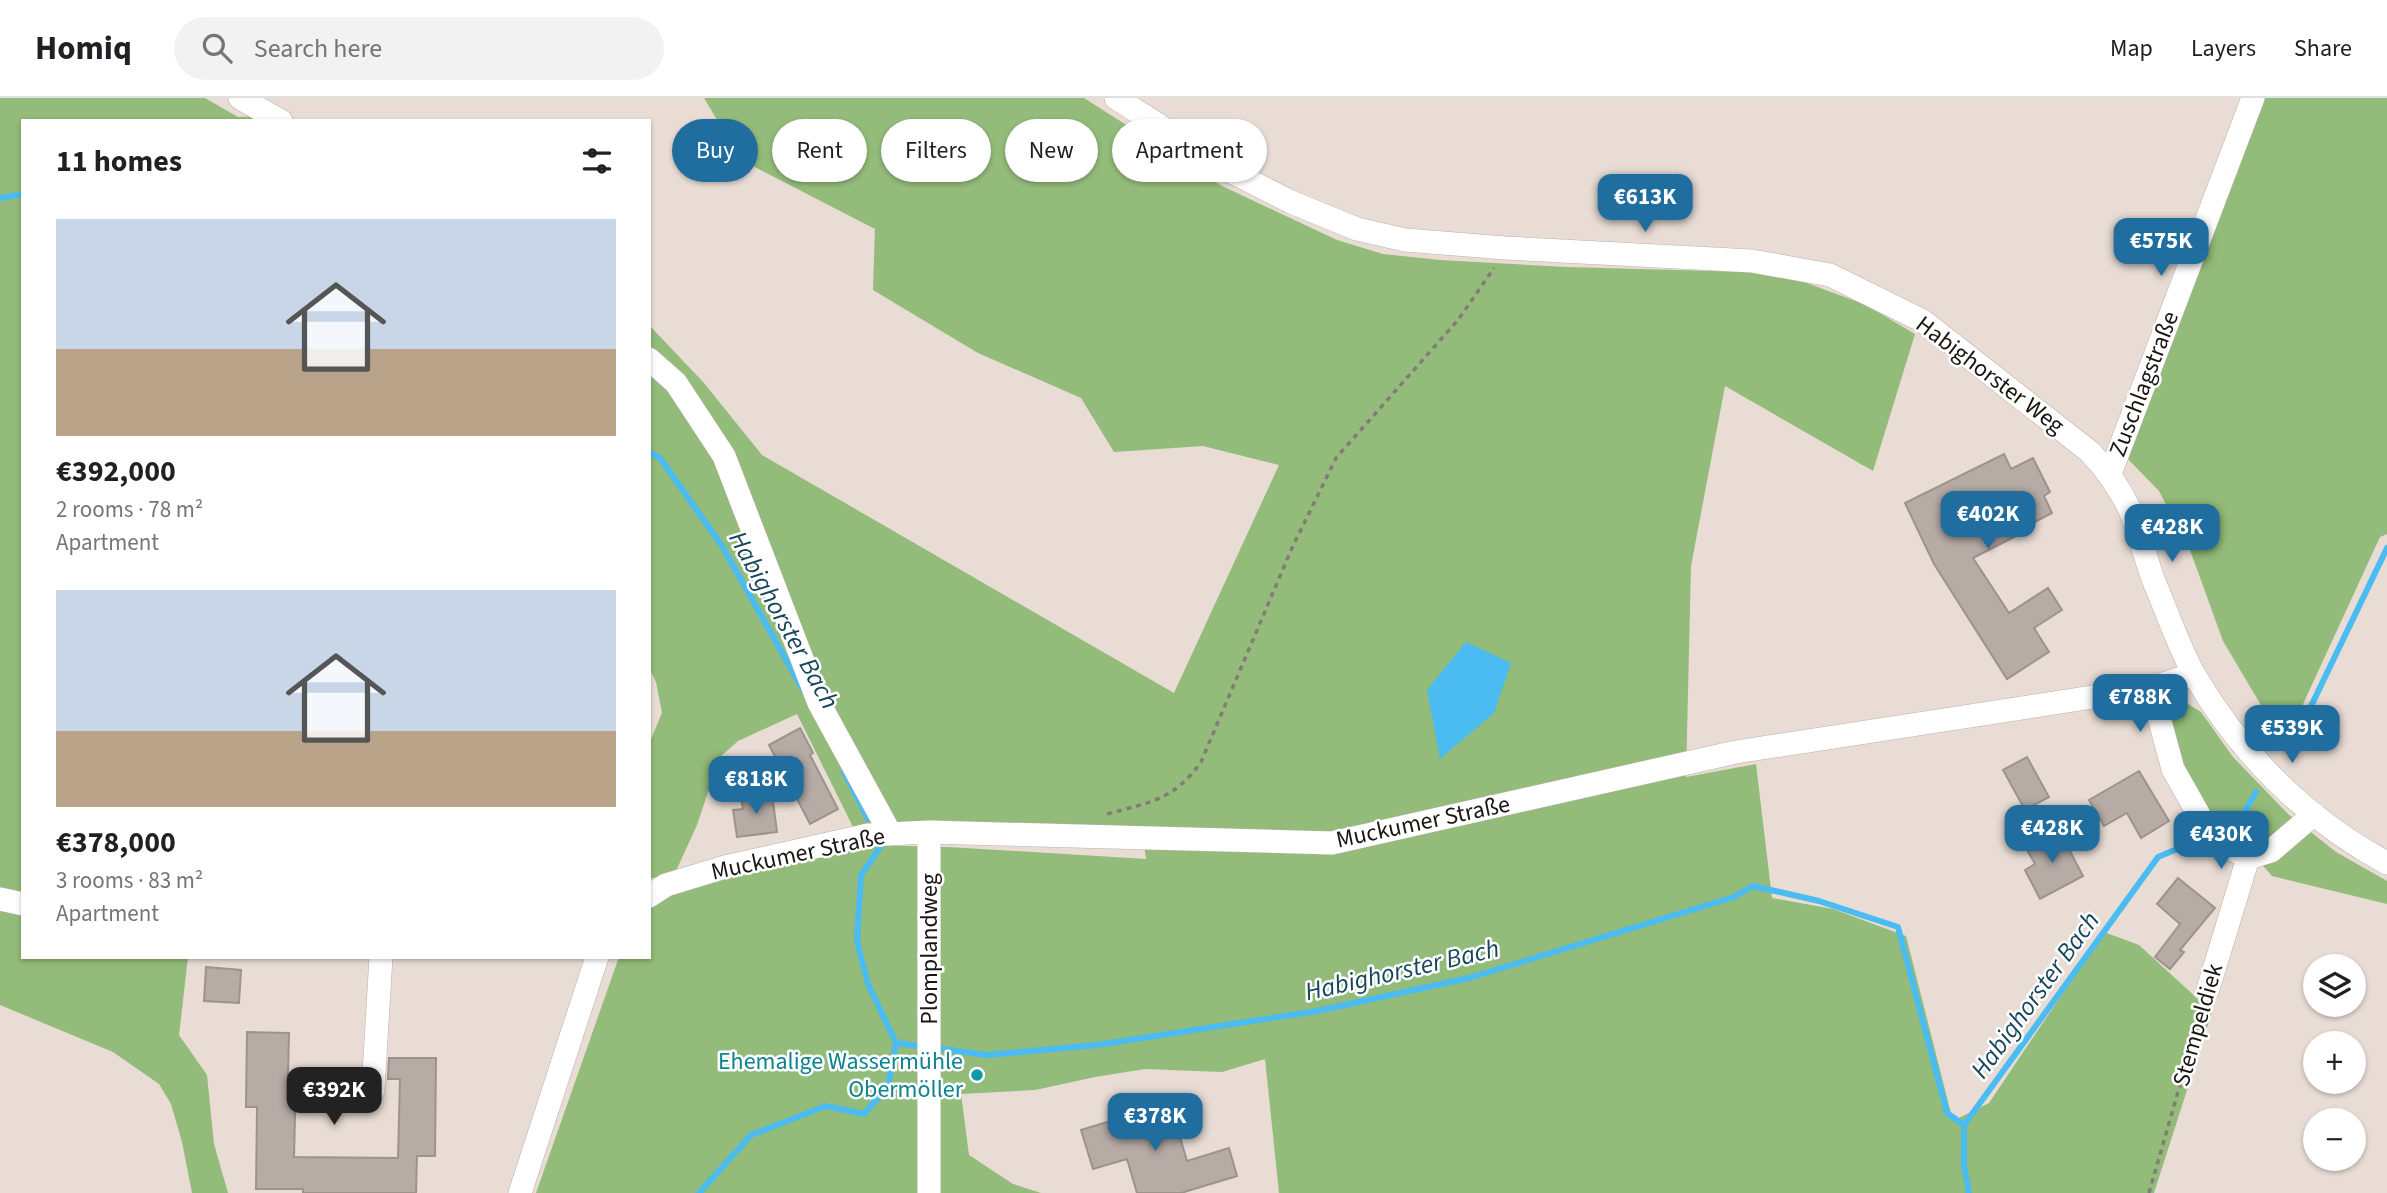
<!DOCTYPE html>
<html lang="en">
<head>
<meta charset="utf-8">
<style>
	:root { --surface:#fff; --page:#f2f2f2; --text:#202124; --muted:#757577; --line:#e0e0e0; --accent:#206d9f }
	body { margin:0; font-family:"Source Sans 3",sans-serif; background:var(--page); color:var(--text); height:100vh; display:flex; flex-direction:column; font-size:26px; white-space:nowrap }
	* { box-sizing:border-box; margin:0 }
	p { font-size:23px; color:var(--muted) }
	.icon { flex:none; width:38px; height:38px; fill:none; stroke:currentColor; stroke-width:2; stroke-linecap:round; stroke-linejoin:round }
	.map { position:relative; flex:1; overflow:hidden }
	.details { position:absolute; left:21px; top:21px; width:630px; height:840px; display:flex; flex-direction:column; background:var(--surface); border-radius:0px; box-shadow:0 2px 5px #0004 }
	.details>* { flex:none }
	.hud { position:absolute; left:672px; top:21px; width:665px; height:63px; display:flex; gap:14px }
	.tools { position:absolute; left:2303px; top:856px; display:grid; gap:14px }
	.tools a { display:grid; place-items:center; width:63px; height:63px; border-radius:50%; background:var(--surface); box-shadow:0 2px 5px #0004; font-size:35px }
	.price { position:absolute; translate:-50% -60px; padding:0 16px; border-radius:14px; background:var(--accent); color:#fff; font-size:23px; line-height:46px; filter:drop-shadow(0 2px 4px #0008) }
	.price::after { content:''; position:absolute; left:50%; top:42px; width:21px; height:16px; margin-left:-10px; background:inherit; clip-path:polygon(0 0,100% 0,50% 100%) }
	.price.current { background:#222; color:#fff }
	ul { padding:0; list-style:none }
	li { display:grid; align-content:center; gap:14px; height:371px; padding:0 35px }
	li span { display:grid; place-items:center; height:217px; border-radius:0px; color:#555 }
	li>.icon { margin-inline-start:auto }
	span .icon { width:126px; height:126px; fill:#fffc; stroke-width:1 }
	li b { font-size:30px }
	h2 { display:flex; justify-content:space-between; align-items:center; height:84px; padding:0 35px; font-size:30px }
	.pill { padding:0 24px; border-radius:32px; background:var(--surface); box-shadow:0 2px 5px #0004; font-size:24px; line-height:63px }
	.pill.current { background:var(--accent); color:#fff }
	header { display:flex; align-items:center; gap:42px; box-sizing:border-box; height:98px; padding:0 35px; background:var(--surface); border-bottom:2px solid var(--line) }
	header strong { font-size:33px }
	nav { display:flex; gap:38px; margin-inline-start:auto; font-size:24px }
	.search { width:490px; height:63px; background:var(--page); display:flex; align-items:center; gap:18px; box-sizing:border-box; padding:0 24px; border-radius:38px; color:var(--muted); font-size:26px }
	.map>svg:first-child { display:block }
</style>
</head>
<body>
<header>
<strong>Homiq</strong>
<div class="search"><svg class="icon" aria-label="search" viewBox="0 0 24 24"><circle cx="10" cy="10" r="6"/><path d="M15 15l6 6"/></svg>Search here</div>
<nav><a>Map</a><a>Layers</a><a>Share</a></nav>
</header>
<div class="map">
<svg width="2387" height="1095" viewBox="0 0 2387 1095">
	<rect width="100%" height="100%" fill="#e8dcd5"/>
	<path fill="#93bb79" d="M 0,0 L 205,0 L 238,19 L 270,18 L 278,23 L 23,23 L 23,798 L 0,793 Z
		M 704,0 L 1084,0 L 1222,88 L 1337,142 L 1383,156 L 1440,162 L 1566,169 L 1750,174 L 1796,181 L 1866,207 L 1915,236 L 1873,373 L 1725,288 L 1691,468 L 1686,679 L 1756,666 L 1772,800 L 1833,811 L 1906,838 L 1953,1023 L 1989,1005 L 2104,834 L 2139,847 L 2212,914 L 2154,1095 L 1279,1095 L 1265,961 L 1222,974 L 1145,971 L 1095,979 L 1035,992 L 961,996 L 969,1057 L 1013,1086 L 1041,1095 L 536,1095 L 619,859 L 649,859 L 649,811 L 675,793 L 720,780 L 869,747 L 948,749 L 1146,761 L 1142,731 L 855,733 L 797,616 L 738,643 L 720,659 L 697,727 L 675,775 L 649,781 L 649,646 L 662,615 L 656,584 L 649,570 L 649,227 L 704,285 L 762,357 L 1174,595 L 1279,367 L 1203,348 L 1114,354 L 1081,300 L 978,255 L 873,192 L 875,131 L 741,62 Z
		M 2261,0 L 2387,0 L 2387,436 L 2380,439 L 2286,643 L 2265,614 L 2223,543 L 2190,452 L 2159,393 L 2125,358 Z
		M 2180,601 L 2201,614 L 2233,659 L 2288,716 L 2336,754 L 2387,783 L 2387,806 L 2272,778 L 2252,755 L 2228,744 L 2186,677 L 2164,605 Z
		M 0,811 L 23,816 L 23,859 L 188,859 L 179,937 L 207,977 L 214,1046 L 228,1095 L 192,1095 L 182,1044 L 171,1006 L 159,986 L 113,954 L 0,907 Z"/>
	<path fill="#4abcf1" d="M 1466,544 L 1511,565 L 1494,615 L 1440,661 L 1427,592 Z"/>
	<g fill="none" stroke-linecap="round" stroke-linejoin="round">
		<path stroke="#4abcf1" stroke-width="6" d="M 0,100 L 23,96
			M 649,354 L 660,360 L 722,448 L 803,592
			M 2289,654 L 2387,450
			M 844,674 L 868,721
			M 2218,733 L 2238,725 L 2256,694
			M 881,748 L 861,777 L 857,843 L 868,886 L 896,945 L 987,957 L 1097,947 L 1317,913 L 1469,880 L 1734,799 L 1753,788 L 1819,803 L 1898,829 L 1947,1015 L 1964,1027 L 2158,759 L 2201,741
			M 1964,1027 L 1964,1067 L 1969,1095
			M 699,1095 L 751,1037 L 826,1008 L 864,1016 L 888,988 L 896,945"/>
	</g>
	<path fill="#b7aba5" stroke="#9e938c" stroke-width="2" d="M 2004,356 L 2011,371 L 2033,360 L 2050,394 L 2044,398 L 2052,415 L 2019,432 L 2020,436 L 1973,460 L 2009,515 L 2048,490 L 2062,512 L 2034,530 L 2049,554 L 2007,581 L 1934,466 L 1905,405 Z
		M 800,630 L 813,655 L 810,657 L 838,711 L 810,726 L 769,647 Z
		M 2027,659 L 2049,699 L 2025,712 L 2003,672 Z
		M 2139,673 L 2169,723 L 2141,740 L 2127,715 L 2104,728 L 2089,702 Z
		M 772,696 L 777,734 L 737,739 L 733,712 L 743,711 L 741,700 Z
		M 2059,732 L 2083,778 L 2040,801 L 2025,772 L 2035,766 L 2026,750 Z
		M 2178,780 L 2215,810 L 2180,852 L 2184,854 L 2170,871 L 2155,859 L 2180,826 L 2157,806 Z
		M 206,869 L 241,872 L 239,905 L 204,903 Z
		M 247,934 L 289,935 L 288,978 L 296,978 L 294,1059 L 398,1060 L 400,981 L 388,981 L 389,960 L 436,960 L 435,1058 L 417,1058 L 416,1095 L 303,1095 L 303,1091 L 256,1091 L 257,1009 L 246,1009 Z
		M 1170,1005 L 1187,1063 L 1229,1050 L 1237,1078 L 1181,1095 L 1137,1095 L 1127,1061 L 1093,1071 L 1081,1032 Z"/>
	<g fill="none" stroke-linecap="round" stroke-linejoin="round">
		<defs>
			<path id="minor" d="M 240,0 L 281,23
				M 1116,0 L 1232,74 L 1291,104 L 1357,131 L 1405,142 L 1505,150 L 1752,163 L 1830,177 L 1923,223 L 2090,354 C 2106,371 2119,389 2129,410 C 2140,434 2145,461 2155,486 C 2168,516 2179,550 2195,578 C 2241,657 2307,722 2387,765
				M 649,261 L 676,285 L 724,358 L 819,605 L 890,735
				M 2110,376 L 2253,0
				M 2151,590 L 2173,671 L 2208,733 L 2224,747 L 2248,760 L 2208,891
				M 929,734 L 929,1095
				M 2248,760 L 2271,753 L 2314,716
				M 649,798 L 666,787 L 725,769 L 868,737 L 929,734 L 1332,745 L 1736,654 L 2151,590 L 2194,576
				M 0,801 L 23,806
				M 373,992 L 381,859
				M 520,1095 L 597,859"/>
		</defs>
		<use href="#minor" stroke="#bbb0a9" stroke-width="24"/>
		<path stroke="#837b77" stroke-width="3.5" stroke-dasharray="5 5" stroke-linecap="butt" d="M 1107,716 C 1150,704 1173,703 1201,664 L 1292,450 L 1336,360 L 1458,222 L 1494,170
			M 2149,1095 L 2202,910"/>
		<use href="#minor" stroke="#fff" stroke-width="23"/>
	</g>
	<circle fill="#0f9aa8" stroke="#fff" stroke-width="2.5" cx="977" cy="977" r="7"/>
	<g text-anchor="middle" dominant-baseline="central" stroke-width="5" stroke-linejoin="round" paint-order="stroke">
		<g font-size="24" fill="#1a1614" stroke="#fff">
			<text transform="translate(1990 277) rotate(37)">Habighorster Weg</text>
			<text transform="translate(2144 286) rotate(-69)">Zuschlagstraße</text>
			<text transform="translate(1423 724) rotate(-12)">Muckumer Straße</text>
			<text transform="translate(798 756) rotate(-12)">Muckumer Straße</text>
			<text transform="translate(929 851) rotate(-90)">Plomplandweg</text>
			<text transform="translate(2198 927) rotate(-74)">Stempeldiek</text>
		</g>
		<g font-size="24" fill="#0d838f" stroke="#fff" text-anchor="end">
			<text x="963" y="963">Ehemalige Wassermühle<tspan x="963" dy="28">Obermöller</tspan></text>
		</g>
		<g font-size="26" font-style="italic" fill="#16465c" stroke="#fff">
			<text transform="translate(784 522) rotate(61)">Habighorster Bach</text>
			<text transform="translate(1402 872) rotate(-13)">Habighorster Bach</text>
			<text transform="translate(2035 897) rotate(-54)">Habighorster Bach</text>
		</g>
	</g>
</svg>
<div class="tools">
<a><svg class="icon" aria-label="layers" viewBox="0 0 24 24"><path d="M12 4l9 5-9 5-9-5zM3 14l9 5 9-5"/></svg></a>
<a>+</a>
<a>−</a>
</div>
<b class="price" style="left:1645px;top:136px">€613K</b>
<b class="price" style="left:2161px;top:180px">€575K</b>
<b class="price" style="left:1988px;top:453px">€402K</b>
<b class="price" style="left:2172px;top:466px">€428K</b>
<b class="price" style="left:2140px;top:636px">€788K</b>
<b class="price" style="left:2292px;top:667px">€539K</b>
<b class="price" style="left:756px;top:718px">€818K</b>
<b class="price" style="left:2052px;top:767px">€428K</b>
<b class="price" style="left:2221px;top:773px">€430K</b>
<b class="price current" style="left:334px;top:1029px">€392K</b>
<b class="price" style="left:1155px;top:1055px">€378K</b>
<div class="hud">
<a class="pill current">Buy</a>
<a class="pill">Rent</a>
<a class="pill">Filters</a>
<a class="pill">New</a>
<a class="pill">Apartment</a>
</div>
<section class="details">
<h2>11 homes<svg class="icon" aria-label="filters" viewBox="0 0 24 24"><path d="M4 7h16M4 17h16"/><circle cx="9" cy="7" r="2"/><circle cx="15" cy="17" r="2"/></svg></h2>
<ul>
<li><span style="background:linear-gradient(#c9d6e8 60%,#b9a48a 0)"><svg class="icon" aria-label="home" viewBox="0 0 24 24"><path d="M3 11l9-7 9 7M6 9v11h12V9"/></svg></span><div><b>€392,000</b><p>2 rooms · 78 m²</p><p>Apartment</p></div></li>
<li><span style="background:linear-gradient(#c9d6e8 65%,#b9a48a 0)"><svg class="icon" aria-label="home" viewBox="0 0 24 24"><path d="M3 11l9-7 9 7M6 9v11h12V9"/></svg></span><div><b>€378,000</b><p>3 rooms · 83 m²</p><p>Apartment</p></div></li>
</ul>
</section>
</div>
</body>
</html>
